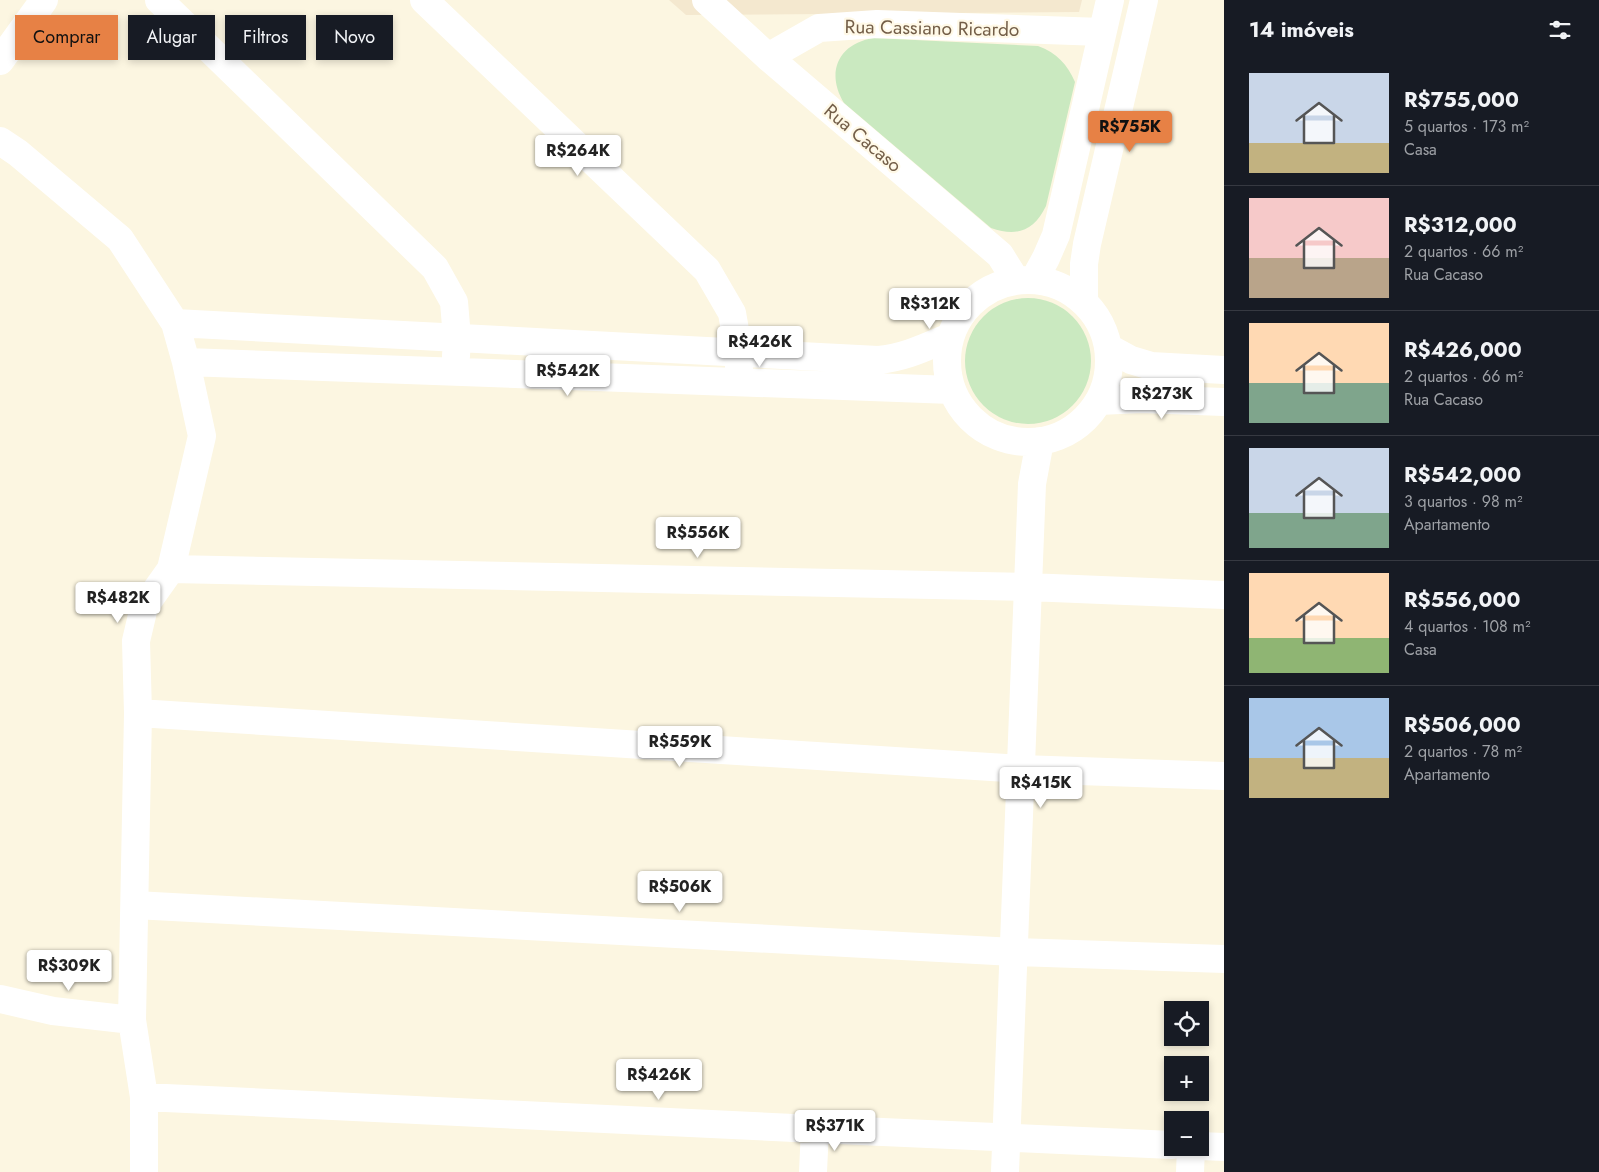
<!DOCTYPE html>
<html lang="pt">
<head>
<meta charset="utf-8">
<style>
	:root { --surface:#171b24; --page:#20242c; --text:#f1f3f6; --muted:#9ea1a6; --line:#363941; --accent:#e78145 }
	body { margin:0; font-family:Jost,sans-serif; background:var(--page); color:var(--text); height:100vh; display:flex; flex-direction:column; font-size:19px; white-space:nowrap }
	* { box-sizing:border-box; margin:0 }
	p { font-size:16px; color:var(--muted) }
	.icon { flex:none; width:28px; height:28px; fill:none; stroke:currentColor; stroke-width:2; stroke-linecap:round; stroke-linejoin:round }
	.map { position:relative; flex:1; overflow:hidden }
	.sheet { display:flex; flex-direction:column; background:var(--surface); width:375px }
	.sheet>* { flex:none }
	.hud { position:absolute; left:15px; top:15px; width:475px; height:45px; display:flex; gap:10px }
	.tools { position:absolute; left:1164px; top:1001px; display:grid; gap:10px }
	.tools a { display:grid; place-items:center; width:45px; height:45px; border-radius:0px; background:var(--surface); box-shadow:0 2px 8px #0003; font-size:25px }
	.price { position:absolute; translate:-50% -42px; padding:0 11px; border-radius:5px; background:#fff; color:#222; font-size:16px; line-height:32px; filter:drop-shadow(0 1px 2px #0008) }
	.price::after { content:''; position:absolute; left:50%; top:30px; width:15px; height:11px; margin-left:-8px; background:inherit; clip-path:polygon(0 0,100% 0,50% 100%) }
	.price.on { background:var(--accent); color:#111 }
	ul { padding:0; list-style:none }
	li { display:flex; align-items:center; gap:15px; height:125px; padding:0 25px }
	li+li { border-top:1px solid var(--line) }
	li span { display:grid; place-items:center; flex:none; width:140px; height:100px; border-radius:0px; color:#555 }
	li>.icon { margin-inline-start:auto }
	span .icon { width:60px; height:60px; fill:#fffc; stroke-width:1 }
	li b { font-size:21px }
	h2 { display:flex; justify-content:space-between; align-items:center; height:60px; padding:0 25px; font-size:21px }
	.tag { padding:0 18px; border-radius:0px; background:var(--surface); box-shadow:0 2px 8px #0003; font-size:18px; line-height:45px }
	.tag.on { background:var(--accent); color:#111 }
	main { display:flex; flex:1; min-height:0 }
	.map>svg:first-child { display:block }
</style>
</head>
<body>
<main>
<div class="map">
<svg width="1224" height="1172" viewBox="0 0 1224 1172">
	<rect width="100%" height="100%" fill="#fcf6e1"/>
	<path fill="#f4e8cf" d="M 669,0 L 1082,0 L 1079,12 L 686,15 Z"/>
	<path fill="#cae9c0" d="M 874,38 L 1038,46 C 1057,53 1067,64 1075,82 L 1046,206 C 1034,231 1017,237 991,228 L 844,103 C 825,72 839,43 874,38 Z
		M965 361a63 63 0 1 1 126 0a63 63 0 1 1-126 0Z"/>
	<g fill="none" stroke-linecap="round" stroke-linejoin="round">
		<path stroke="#fff" stroke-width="28" d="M 159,0 L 435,268 L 454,302 L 457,338 L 456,356
			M 424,0 L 707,270 L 732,313 L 739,353 L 739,370
			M 706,0 L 768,57 L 1000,255 L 1015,279
			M 768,57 L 819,28 L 877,24 L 1102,32
			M 0,61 L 44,0
			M 0,141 L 18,153 L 120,239 L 175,323 L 186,362 L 202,436 L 171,569 L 144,607 L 136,641 L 138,713 L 132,1020 L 144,1097 L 144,1172
			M947 361a81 81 0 1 1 162 0a81 81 0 1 1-162 0Z
			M 1034,280 L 1046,258 L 1056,235 L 1110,0
			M 1084,301 L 1084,264 L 1087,244 L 1144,0
			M 175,323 L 878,360 C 904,358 926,347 950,337
			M 1109,348 L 1131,360 L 1151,366 L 1224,370
			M 186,362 L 952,390
			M 1099,401 L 1141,399 L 1224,402
			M 171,569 L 1028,587 L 1224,595
			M 138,713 L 1021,769 L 1224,776
			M 135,905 L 1014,952 L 1224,959
			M 0,999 L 53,1011 L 132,1020
			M 144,1097 L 815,1129 L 1172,1145
			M 1200,1146 L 1224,1147
			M 813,1172 L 815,1129
			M 1005,1172 L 1032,484 L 1040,441
			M 1190,1172 L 1191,1148"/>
	</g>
	<g text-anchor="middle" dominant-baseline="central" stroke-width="4.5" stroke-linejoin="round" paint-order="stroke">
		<g font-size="19" fill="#735e48" stroke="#fff9e7">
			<text transform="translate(932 28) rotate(1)">Rua Cassiano Ricardo</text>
			<text transform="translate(863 138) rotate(40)">Rua Cacaso</text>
		</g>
	</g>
</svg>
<div class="tools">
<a><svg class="icon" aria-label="locate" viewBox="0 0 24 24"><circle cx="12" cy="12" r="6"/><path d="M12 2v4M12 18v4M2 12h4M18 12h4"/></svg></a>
<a>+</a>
<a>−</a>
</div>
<b class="price on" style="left:1130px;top:153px">R$755K</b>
<b class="price" style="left:578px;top:177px">R$264K</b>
<b class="price" style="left:930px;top:330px">R$312K</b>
<b class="price" style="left:760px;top:368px">R$426K</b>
<b class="price" style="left:568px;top:397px">R$542K</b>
<b class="price" style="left:1162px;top:420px">R$273K</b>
<b class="price" style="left:698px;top:559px">R$556K</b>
<b class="price" style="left:118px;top:624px">R$482K</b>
<b class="price" style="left:680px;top:768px">R$559K</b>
<b class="price" style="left:1041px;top:809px">R$415K</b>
<b class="price" style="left:680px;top:913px">R$506K</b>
<b class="price" style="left:69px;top:992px">R$309K</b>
<b class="price" style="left:659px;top:1101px">R$426K</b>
<b class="price" style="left:835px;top:1152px">R$371K</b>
<div class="hud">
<a class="tag on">Comprar</a>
<a class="tag">Alugar</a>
<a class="tag">Filtros</a>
<a class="tag">Novo</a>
</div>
</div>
<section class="sheet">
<h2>14 imóveis<svg class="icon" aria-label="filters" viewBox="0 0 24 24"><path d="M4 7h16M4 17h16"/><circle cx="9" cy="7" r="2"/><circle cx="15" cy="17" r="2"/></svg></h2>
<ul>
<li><span style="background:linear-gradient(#c9d6e8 70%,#c2b280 0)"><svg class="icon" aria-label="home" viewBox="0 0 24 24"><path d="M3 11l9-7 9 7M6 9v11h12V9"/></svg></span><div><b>R$755,000</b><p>5 quartos · 173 m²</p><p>Casa</p></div></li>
<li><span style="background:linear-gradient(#f6c9c9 60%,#b9a48a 0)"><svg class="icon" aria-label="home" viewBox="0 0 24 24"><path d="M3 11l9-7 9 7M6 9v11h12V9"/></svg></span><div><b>R$312,000</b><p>2 quartos · 66 m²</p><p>Rua Cacaso</p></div></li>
<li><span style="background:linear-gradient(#ffd9b3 60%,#7fa58c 0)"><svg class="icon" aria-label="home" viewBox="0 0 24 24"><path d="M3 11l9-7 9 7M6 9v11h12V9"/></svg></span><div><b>R$426,000</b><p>2 quartos · 66 m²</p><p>Rua Cacaso</p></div></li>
<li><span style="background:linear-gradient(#c9d6e8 65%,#7fa58c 0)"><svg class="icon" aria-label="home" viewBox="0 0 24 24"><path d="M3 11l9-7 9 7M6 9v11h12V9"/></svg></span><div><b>R$542,000</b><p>3 quartos · 98 m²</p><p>Apartamento</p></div></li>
<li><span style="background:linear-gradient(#ffd9b3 65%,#8fb573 0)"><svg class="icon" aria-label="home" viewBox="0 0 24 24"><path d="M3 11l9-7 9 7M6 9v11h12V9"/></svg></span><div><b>R$556,000</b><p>4 quartos · 108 m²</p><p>Casa</p></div></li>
<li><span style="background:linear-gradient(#a9c7e8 60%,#c2b280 0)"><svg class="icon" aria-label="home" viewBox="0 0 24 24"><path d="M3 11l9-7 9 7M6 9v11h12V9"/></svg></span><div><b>R$506,000</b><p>2 quartos · 78 m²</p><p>Apartamento</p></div></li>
</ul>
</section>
</main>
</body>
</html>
